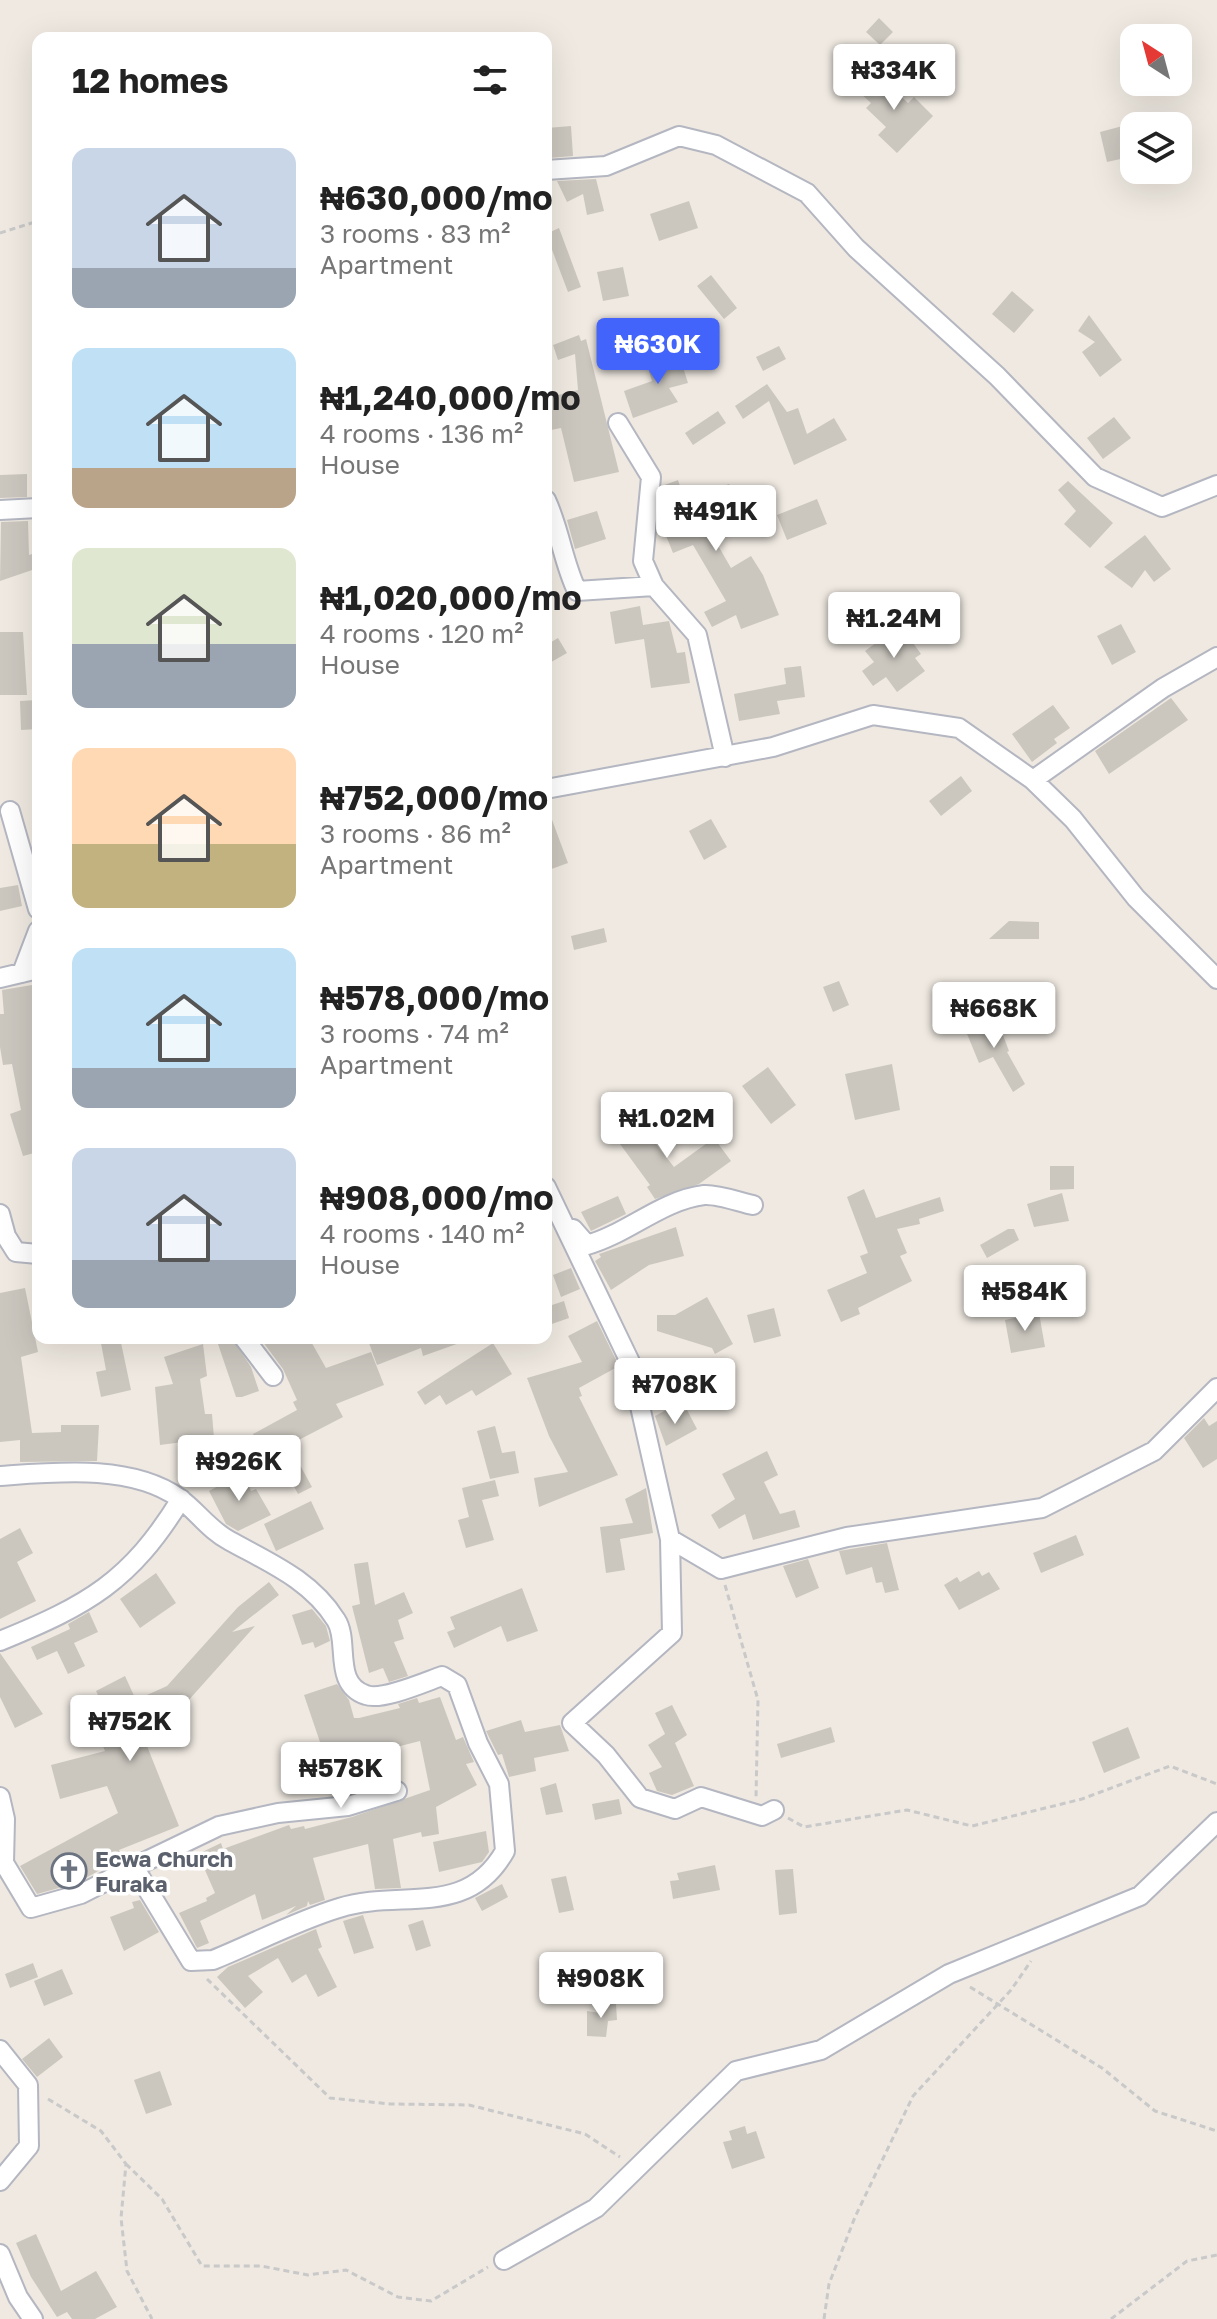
<!DOCTYPE html>
<html lang="en">
<head>
<meta charset="utf-8">
<style>
	:root { --surface:#fff; --page:#f2f2f2; --text:#222; --muted:#767676; --accent:#4264fb }
	body { margin:0; font-family:"Golos Text",sans-serif; background:var(--page); color:var(--text); height:100vh; display:flex; flex-direction:column; font-size:30px; white-space:nowrap }
	* { box-sizing:border-box; margin:0 }
	p { font-size:26px; color:var(--muted) }
	.icon { flex:none; width:44px; height:44px; fill:none; stroke:currentColor; stroke-width:2; stroke-linecap:round; stroke-linejoin:round }
	.map { position:relative; flex:1; overflow:hidden }
	.panel { position:absolute; left:32px; top:32px; width:520px; height:1312px; display:flex; flex-direction:column; background:var(--surface); border-radius:16px; box-shadow:0 8px 32px #0002 }
	.panel>* { flex:none }
	.needle { width:52px; rotate:324deg }
	.fabs { position:absolute; left:1120px; top:24px; display:grid; gap:16px }
	.fabs a { display:grid; place-items:center; width:72px; height:72px; border-radius:16px; background:var(--surface); box-shadow:0 8px 32px #0002; font-size:40px }
	.price { position:absolute; translate:-50% -68px; padding:0 18px; border-radius:8px; background:#fff; color:#222; font-size:26px; line-height:52px; filter:drop-shadow(0 2px 4px #0008) }
	.price::after { content:''; position:absolute; left:50%; top:48px; width:24px; height:18px; margin-left:-12px; background:inherit; clip-path:polygon(0 0,100% 0,50% 100%) }
	.price.active { background:var(--accent); color:#fff }
	ul { padding:0; list-style:none }
	li { display:flex; align-items:center; gap:24px; height:200px; padding:0 40px }
	li span { display:grid; place-items:center; flex:none; width:224px; height:160px; border-radius:16px; color:#555 }
	li>.icon { margin-inline-start:auto }
	span .icon { width:96px; height:96px; fill:#fffc; stroke-width:1 }
	li b { font-size:34px }
	h2 { display:flex; justify-content:space-between; align-items:center; height:96px; padding:0 40px; font-size:34px }
	.map>svg:first-child { display:block }
</style>
</head>
<body>
<div class="map">
<svg width="1217" height="2319" viewBox="0 0 1217 2319">
	<rect width="100%" height="100%" fill="#efe9e1"/>
	<path fill="#cbc7bf" d="M 879,18 L 893,32 L 880,45 L 866,32 Z
		M 875,72 L 908,103 L 914,97 L 933,116 L 897,153 L 878,135 L 886,127 L 866,108 L 871,103 L 858,91 Z
		M 1134,123 L 1134,156 L 1107,162 L 1100,132 Z
		M 571,126 L 573,156 L 549,158 L 547,128 Z
		M 596,179 L 604,211 L 587,215 L 583,194 L 567,202 L 557,181 Z
		M 689,201 L 698,228 L 659,241 L 650,214 Z
		M 559,228 L 581,287 L 568,292 L 546,234 Z
		M 623,267 L 629,296 L 603,301 L 597,272 Z
		M 711,275 L 737,308 L 724,319 L 697,286 Z
		M 1012,291 L 1034,310 L 1014,333 L 992,314 Z
		M 1089,315 L 1122,360 L 1100,377 L 1082,352 L 1095,342 L 1078,331 Z
		M 579,335 L 581,341 L 586,339 L 619,472 L 574,482 L 561,428 L 546,431 L 546,398 L 578,390 L 575,354 L 558,360 L 553,345 Z
		M 779,346 L 786,359 L 763,371 L 756,357 Z
		M 677,348 L 688,383 L 669,388 L 678,402 L 633,418 L 624,391 L 652,381 L 648,368 L 663,363 L 660,354 Z
		M 767,384 L 787,412 L 798,408 L 807,434 L 834,418 L 847,440 L 794,465 L 769,401 L 743,419 L 735,406 Z
		M 718,411 L 726,423 L 693,445 L 685,433 Z
		M 1114,417 L 1131,438 L 1103,459 L 1087,438 Z
		M 27,474 L 27,497 L 0,498 L 0,475 Z
		M 678,480 L 685,501 L 729,484 L 741,516 L 708,528 L 731,568 L 751,556 L 763,575 L 779,615 L 741,629 L 736,615 L 712,627 L 704,612 L 726,601 L 693,545 L 673,553 L 659,518 L 662,486 Z
		M 1068,481 L 1113,523 L 1090,548 L 1064,524 L 1076,511 L 1058,490 Z
		M 817,499 L 827,524 L 787,540 L 777,515 Z
		M 597,511 L 606,539 L 575,549 L 567,520 Z
		M 28,521 L 29,555 L 38,552 L 38,568 L 0,581 L 1,522 Z
		M 1145,535 L 1171,569 L 1154,582 L 1145,570 L 1132,588 L 1104,567 Z
		M 640,606 L 643,625 L 669,621 L 677,653 L 685,652 L 690,683 L 651,688 L 644,639 L 615,644 L 610,612 Z
		M 1121,624 L 1136,652 L 1112,665 L 1097,636 Z
		M 900,625 L 921,654 L 915,658 L 925,671 L 897,692 L 886,677 L 873,686 L 862,671 L 874,662 L 865,651 Z
		M 0,632 L 23,632 L 27,695 L 0,695 Z
		M 558,638 L 567,653 L 546,665 L 546,645 Z
		M 801,666 L 805,697 L 777,701 L 780,714 L 739,721 L 734,694 L 786,684 L 784,668 Z
		M 1171,698 L 1188,720 L 1109,774 L 1095,751 Z
		M 37,700 L 38,729 L 21,730 L 20,701 Z
		M 1053,705 L 1070,728 L 1054,739 L 1057,743 L 1032,762 L 1012,734 Z
		M 961,776 L 972,791 L 941,816 L 929,801 Z
		M 548,809 L 568,863 L 546,871 L 546,810 Z
		M 711,819 L 727,847 L 704,860 L 689,831 Z
		M 18,885 L 22,906 L 0,911 L 0,888 Z
		M 1009,921 L 1039,922 L 1039,939 L 989,939 Z
		M 604,928 L 607,942 L 574,950 L 571,936 Z
		M 839,981 L 849,1005 L 833,1012 L 823,987 Z
		M 38,984 L 38,1152 L 23,1156 L 10,1114 L 21,1110 L 12,1064 L 3,1065 L 0,1047 L 0,1014 L 4,1014 L 2,990 Z
		M 996,1017 L 1009,1051 L 1007,1052 L 1025,1084 L 1013,1092 L 993,1057 L 979,1063 L 965,1029 Z
		M 892,1064 L 900,1110 L 855,1120 L 845,1074 Z
		M 768,1067 L 796,1105 L 771,1124 L 742,1086 Z
		M 631,1112 L 674,1167 L 714,1138 L 731,1161 L 699,1184 L 655,1199 L 647,1187 L 650,1185 L 609,1129 Z
		M 1050,1166 L 1074,1166 L 1074,1189 L 1050,1190 Z
		M 864,1189 L 876,1218 L 940,1197 L 944,1211 L 919,1219 L 920,1224 L 897,1229 L 907,1253 L 900,1256 L 912,1281 L 858,1308 L 860,1314 L 841,1322 L 827,1290 L 867,1273 L 860,1256 L 868,1253 L 847,1197 Z
		M 1062,1193 L 1069,1221 L 1034,1227 L 1027,1204 Z
		M 618,1196 L 626,1214 L 591,1231 L 581,1212 Z
		M 676,1227 L 684,1256 L 649,1265 L 611,1290 L 595,1261 L 601,1257 L 599,1254 Z
		M 1008,1229 L 1014,1229 L 1019,1240 L 987,1258 L 980,1245 Z
		M 571,1268 L 580,1289 L 561,1297 L 553,1275 Z
		M 25,1288 L 38,1352 L 21,1357 L 32,1433 L 61,1432 L 61,1425 L 99,1425 L 97,1461 L 20,1462 L 20,1440 L 0,1442 L 0,1293 Z
		M 707,1297 L 733,1344 L 715,1354 L 712,1348 L 657,1331 L 657,1315 L 675,1315 Z
		M 564,1301 L 569,1318 L 546,1326 L 546,1307 Z
		M 774,1308 L 781,1336 L 754,1343 L 747,1315 Z
		M 1039,1313 L 1045,1347 L 1011,1353 L 1005,1320 Z
		M 597,1321 L 619,1366 L 579,1388 L 582,1396 L 579,1397 L 618,1475 L 539,1507 L 534,1478 L 568,1472 L 549,1436 L 527,1378 L 582,1362 L 568,1336 Z
		M 100,1338 L 120,1338 L 131,1390 L 101,1397 L 96,1372 L 106,1370 Z
		M 232,1338 L 251,1367 L 259,1391 L 242,1397 L 236,1397 L 218,1344 Z
		M 260,1338 L 309,1338 L 326,1368 L 371,1352 L 384,1385 L 336,1404 L 343,1417 L 289,1445 L 312,1487 L 298,1494 L 286,1472 L 277,1477 L 253,1434 L 297,1410 L 293,1402 L 297,1400 L 283,1369 Z
		M 382,1338 L 468,1338 L 468,1340 L 423,1356 L 421,1348 L 377,1365 L 369,1343 Z
		M 493,1343 L 512,1374 L 476,1396 L 472,1390 L 446,1405 L 440,1395 L 425,1405 L 417,1392 Z
		M 203,1344 L 207,1376 L 200,1379 L 205,1414 L 212,1414 L 214,1438 L 160,1445 L 155,1387 L 173,1384 L 164,1357 Z
		M 670,1408 L 675,1416 L 687,1410 L 697,1429 L 666,1446 L 655,1416 Z
		M 1204,1418 L 1209,1426 L 1217,1421 L 1217,1459 L 1203,1468 L 1184,1438 Z
		M 495,1426 L 502,1453 L 515,1451 L 519,1473 L 490,1479 L 477,1431 Z
		M 767,1451 L 778,1475 L 764,1482 L 780,1514 L 795,1510 L 800,1527 L 753,1540 L 745,1514 L 719,1529 L 711,1515 L 735,1499 L 722,1474 Z
		M 242,1473 L 251,1491 L 256,1489 L 271,1515 L 238,1531 L 226,1524 L 209,1491 Z
		M 495,1480 L 499,1496 L 482,1500 L 494,1540 L 466,1548 L 458,1520 L 469,1517 L 462,1488 Z
		M 646,1488 L 653,1533 L 620,1539 L 625,1570 L 606,1573 L 600,1527 L 633,1523 L 625,1499 Z
		M 311,1501 L 324,1529 L 276,1551 L 264,1524 Z
		M 20,1528 L 33,1553 L 17,1562 L 36,1601 L 0,1619 L 0,1539 Z
		M 1076,1535 L 1084,1555 L 1041,1573 L 1033,1553 Z
		M 887,1543 L 899,1590 L 885,1593 L 882,1582 L 876,1583 L 872,1567 L 846,1575 L 839,1551 Z
		M 808,1559 L 819,1588 L 796,1598 L 783,1566 Z
		M 368,1562 L 375,1605 L 404,1592 L 413,1613 L 398,1620 L 404,1639 L 394,1642 L 408,1676 L 389,1682 L 383,1668 L 369,1673 L 352,1606 L 360,1604 L 354,1564 Z
		M 979,1571 L 982,1576 L 989,1572 L 1000,1589 L 959,1610 L 944,1585 L 957,1577 L 960,1582 Z
		M 156,1573 L 176,1603 L 140,1628 L 120,1599 Z
		M 269,1582 L 279,1595 L 232,1632 L 255,1626 L 187,1702 L 185,1700 L 137,1721 L 179,1826 L 119,1850 L 123,1857 L 77,1883 L 37,1894 L 20,1866 L 118,1813 L 107,1786 L 60,1799 L 51,1765 L 105,1751 L 85,1704 L 99,1697 L 96,1691 L 125,1676 L 136,1700 L 167,1686 L 238,1607 Z
		M 522,1588 L 538,1631 L 507,1642 L 501,1626 L 454,1648 L 447,1632 L 455,1629 L 450,1617 Z
		M 312,1609 L 326,1626 L 330,1641 L 315,1648 L 313,1642 L 302,1645 L 292,1615 Z
		M 89,1612 L 98,1632 L 74,1643 L 85,1666 L 68,1674 L 57,1651 L 37,1660 L 31,1647 L 70,1629 L 68,1624 Z
		M 0,1653 L 43,1714 L 15,1728 L 0,1697 Z
		M 337,1684 L 349,1700 L 354,1718 L 359,1718 L 400,1708 L 398,1704 L 417,1698 L 419,1703 L 440,1697 L 456,1740 L 463,1737 L 474,1762 L 466,1764 L 477,1785 L 436,1807 L 439,1834 L 422,1837 L 421,1832 L 393,1839 L 401,1888 L 375,1889 L 368,1844 L 313,1858 L 325,1900 L 310,1905 L 308,1901 L 307,1906 L 286,1915 L 296,1906 L 262,1920 L 255,1894 L 200,1921 L 209,1943 L 197,1948 L 179,1913 L 207,1901 L 206,1898 L 215,1893 L 198,1854 L 221,1843 L 223,1849 L 289,1825 L 291,1829 L 304,1826 L 305,1829 L 352,1817 L 430,1790 L 420,1741 L 369,1754 L 376,1785 L 338,1795 L 304,1695 Z
		M 672,1705 L 687,1735 L 675,1743 L 694,1786 L 672,1795 L 657,1791 L 649,1773 L 662,1767 L 648,1745 L 665,1734 L 655,1713 Z
		M 521,1720 L 525,1732 L 560,1725 L 569,1751 L 534,1758 L 536,1771 L 509,1777 L 502,1754 L 498,1755 L 486,1731 Z
		M 831,1727 L 835,1742 L 781,1758 L 777,1744 Z
		M 1128,1727 L 1140,1758 L 1104,1773 L 1092,1742 Z
		M 556,1783 L 563,1812 L 546,1815 L 540,1788 Z
		M 619,1799 L 622,1814 L 595,1820 L 592,1804 Z
		M 486,1831 L 489,1852 L 482,1862 L 439,1872 L 433,1842 Z
		M 715,1865 L 720,1890 L 673,1899 L 670,1881 L 679,1880 L 677,1873 Z
		M 793,1869 L 797,1913 L 779,1915 L 775,1870 Z
		M 566,1876 L 574,1910 L 559,1913 L 551,1879 Z
		M 502,1884 L 508,1897 L 482,1911 L 475,1898 Z
		M 140,1900 L 159,1932 L 124,1951 L 110,1917 L 134,1908 L 132,1902 Z
		M 363,1915 L 374,1948 L 354,1954 L 343,1921 Z
		M 423,1920 L 431,1946 L 416,1951 L 408,1925 Z
		M 316,1929 L 322,1947 L 318,1949 L 337,1987 L 318,1997 L 306,1974 L 292,1983 L 278,1958 L 248,1976 L 263,1992 L 245,2008 L 217,1977 L 228,1967 Z
		M 33,1963 L 38,1977 L 10,1988 L 5,1974 Z
		M 62,1969 L 73,1994 L 44,2006 L 34,1981 Z
		M 600,2004 L 616,2004 L 617,2020 L 608,2021 L 606,2037 L 587,2036 L 587,2011 L 600,2013 Z
		M 49,2038 L 63,2057 L 37,2077 L 22,2059 Z
		M 160,2071 L 172,2105 L 146,2114 L 134,2080 Z
		M 745,2126 L 747,2134 L 756,2131 L 765,2158 L 732,2169 L 723,2142 L 732,2140 L 729,2131 Z
		M 36,2234 L 61,2291 L 96,2271 L 117,2307 L 95,2319 L 72,2319 L 67,2312 L 57,2317 L 31,2277 L 16,2243 Z"/>
	<g fill="none" stroke-linecap="round" stroke-linejoin="round">
		<defs>
			<path id="minor" d="M 546,170 L 606,166 L 679,136 L 716,145 L 807,193 L 856,248 L 997,376 L 1095,477 L 1162,507 L 1217,485
				M 618,423 L 651,477 L 643,561 L 654,586
				M 546,500 C 560,530 563,562 577,591 L 654,586 L 697,635 L 725,757
				M 0,510 L 38,508
				M 1033,780 L 1163,688 L 1217,657
				M 546,789 L 773,747 L 873,715 L 959,728 L 1033,780 L 1073,819 L 1136,898 L 1217,979
				M 10,811 L 38,909
				M 22,973 L 38,931
				M 0,978 L 38,969
				M 546,1187 L 630,1362 L 670,1539 L 721,1569 L 847,1537 L 1042,1508 L 1154,1451 L 1217,1388
				M 0,1214 L 6,1236 L 16,1252 L 38,1254
				M 573,1229 L 587,1245 C 627,1234 662,1200 704,1195 C 718,1194 739,1202 753,1205
				M 244,1338 L 273,1376
				M 0,1476 C 56,1472 131,1464 179,1498 C 197,1511 209,1530 230,1541 C 270,1563 311,1580 336,1620 C 350,1641 332,1684 366,1695 C 382,1701 425,1682 442,1676 L 457,1685 L 478,1743 L 499,1784 L 505,1851 C 466,1920 400,1888 339,1908 C 296,1921 255,1943 213,1960 L 191,1961 L 134,1867 L 81,1894 L 31,1908 L 4,1863 L 5,1819 L 0,1797
				M 670,1539 L 672,1633 L 572,1723 L 606,1755 L 640,1798 L 675,1809 L 701,1797 L 762,1816 L 774,1810
				M 0,1641 C 88,1605 130,1582 181,1499
				M 134,1867 L 219,1826 L 278,1813 L 348,1806 L 397,1791
				M 0,2050 L 28,2085 L 29,2146 L 0,2181
				M 0,2254 L 18,2297 L 33,2319
				M 504,2260 L 596,2208 L 736,2071 L 821,2050 L 949,1974 L 1140,1896 L 1217,1822"/>
		</defs>
		<use href="#minor" stroke="#b4b7c1" stroke-width="22"/>
		<path stroke="#c9c9c9" stroke-width="3" stroke-dasharray="6 4" stroke-linecap="butt" d="M 0,233 L 38,221
			M 725,1585 L 758,1700 L 756,1797
			M 788,1818 L 804,1827 L 907,1810 L 972,1826 L 1082,1799 L 1170,1766 L 1217,1784
			M 207,1979 L 330,2098 L 390,2104 L 469,2105 L 585,2134 L 620,2157
			M 970,1987 L 1102,2068 L 1155,2111 L 1217,2131
			M 48,2099 L 101,2131 L 126,2164 L 121,2218 L 127,2271 L 152,2319
			M 126,2164 L 162,2199 L 202,2266 L 261,2266 L 308,2275 L 346,2270 L 398,2297 L 431,2301 L 488,2267
			M 824,2319 L 829,2284 L 855,2217 L 913,2096 L 1011,1990 L 1031,1961
			M 1111,2319 L 1187,2261 L 1217,2255"/>
		<use href="#minor" stroke="#fff" stroke-width="18"/>
	</g>
	<defs>
		<symbol id="church-ring" viewBox="-11 -11 22 22"><circle r="9.5" fill="#fff" stroke="#6b7280" stroke-width="1.5"/><path d="M-1.2-6h2.4v3.5h3.3v2.4h-3.3V6h-2.4V-.1h-3.3v-2.4h3.3Z" fill="#6b7280"/></symbol>
	</defs>
	<g fill-rule="evenodd">
		<use href="#church-ring" x="49" y="1851" width="40" height="40"/>
	</g>
	<g text-anchor="middle" dominant-baseline="central" stroke-width="7" stroke-linejoin="round" paint-order="stroke">
		<g font-size="22" font-weight="bold" fill="#5b616d" stroke="#fff" text-anchor="start">
			<text x="95" y="1858">Ecwa Church<tspan x="95" dy="25">Furaka</tspan></text>
		</g>
	</g>
</svg>
<div class="fabs">
<a><svg class="needle" viewBox="-14 -14 28 28"><path d="M0-13l5 13h-10z" fill="#e53935"/><path d="M0 13l5-13h-10z" fill="#767676"/></svg></a>
<a><svg class="icon" aria-label="layers" viewBox="0 0 24 24"><path d="M12 4l9 5-9 5-9-5zM3 14l9 5 9-5"/></svg></a>
</div>
<b class="price" style="left:894px;top:112px">₦334K</b>
<b class="price active" style="left:658px;top:386px">₦630K</b>
<b class="price" style="left:716px;top:553px">₦491K</b>
<b class="price" style="left:894px;top:660px">₦1.24M</b>
<b class="price" style="left:994px;top:1050px">₦668K</b>
<b class="price" style="left:667px;top:1160px">₦1.02M</b>
<b class="price" style="left:1025px;top:1333px">₦584K</b>
<b class="price" style="left:675px;top:1426px">₦708K</b>
<b class="price" style="left:239px;top:1503px">₦926K</b>
<b class="price" style="left:130px;top:1763px">₦752K</b>
<b class="price" style="left:341px;top:1810px">₦578K</b>
<b class="price" style="left:601px;top:2020px">₦908K</b>
<section class="panel">
<h2>12 homes<svg class="icon" aria-label="filters" viewBox="0 0 24 24"><path d="M4 7h16M4 17h16"/><circle cx="9" cy="7" r="2"/><circle cx="15" cy="17" r="2"/></svg></h2>
<ul>
<li><span style="background:linear-gradient(#c9d6e8 75%,#9aa5b1 0)"><svg class="icon" aria-label="home" viewBox="0 0 24 24"><path d="M3 11l9-7 9 7M6 9v11h12V9"/></svg></span><div><b>₦630,000/mo</b><p>3 rooms · 83 m²</p><p>Apartment</p></div></li>
<li><span style="background:linear-gradient(#bfe0f5 75%,#b9a48a 0)"><svg class="icon" aria-label="home" viewBox="0 0 24 24"><path d="M3 11l9-7 9 7M6 9v11h12V9"/></svg></span><div><b>₦1,240,000/mo</b><p>4 rooms · 136 m²</p><p>House</p></div></li>
<li><span style="background:linear-gradient(#dfe7d0 60%,#9aa5b1 0)"><svg class="icon" aria-label="home" viewBox="0 0 24 24"><path d="M3 11l9-7 9 7M6 9v11h12V9"/></svg></span><div><b>₦1,020,000/mo</b><p>4 rooms · 120 m²</p><p>House</p></div></li>
<li><span style="background:linear-gradient(#ffd9b3 60%,#c2b280 0)"><svg class="icon" aria-label="home" viewBox="0 0 24 24"><path d="M3 11l9-7 9 7M6 9v11h12V9"/></svg></span><div><b>₦752,000/mo</b><p>3 rooms · 86 m²</p><p>Apartment</p></div></li>
<li><span style="background:linear-gradient(#bfe0f5 75%,#9aa5b1 0)"><svg class="icon" aria-label="home" viewBox="0 0 24 24"><path d="M3 11l9-7 9 7M6 9v11h12V9"/></svg></span><div><b>₦578,000/mo</b><p>3 rooms · 74 m²</p><p>Apartment</p></div></li>
<li><span style="background:linear-gradient(#c9d6e8 70%,#9aa5b1 0)"><svg class="icon" aria-label="home" viewBox="0 0 24 24"><path d="M3 11l9-7 9 7M6 9v11h12V9"/></svg></span><div><b>₦908,000/mo</b><p>4 rooms · 140 m²</p><p>House</p></div></li>
</ul>
</section>
</div>
</body>
</html>
